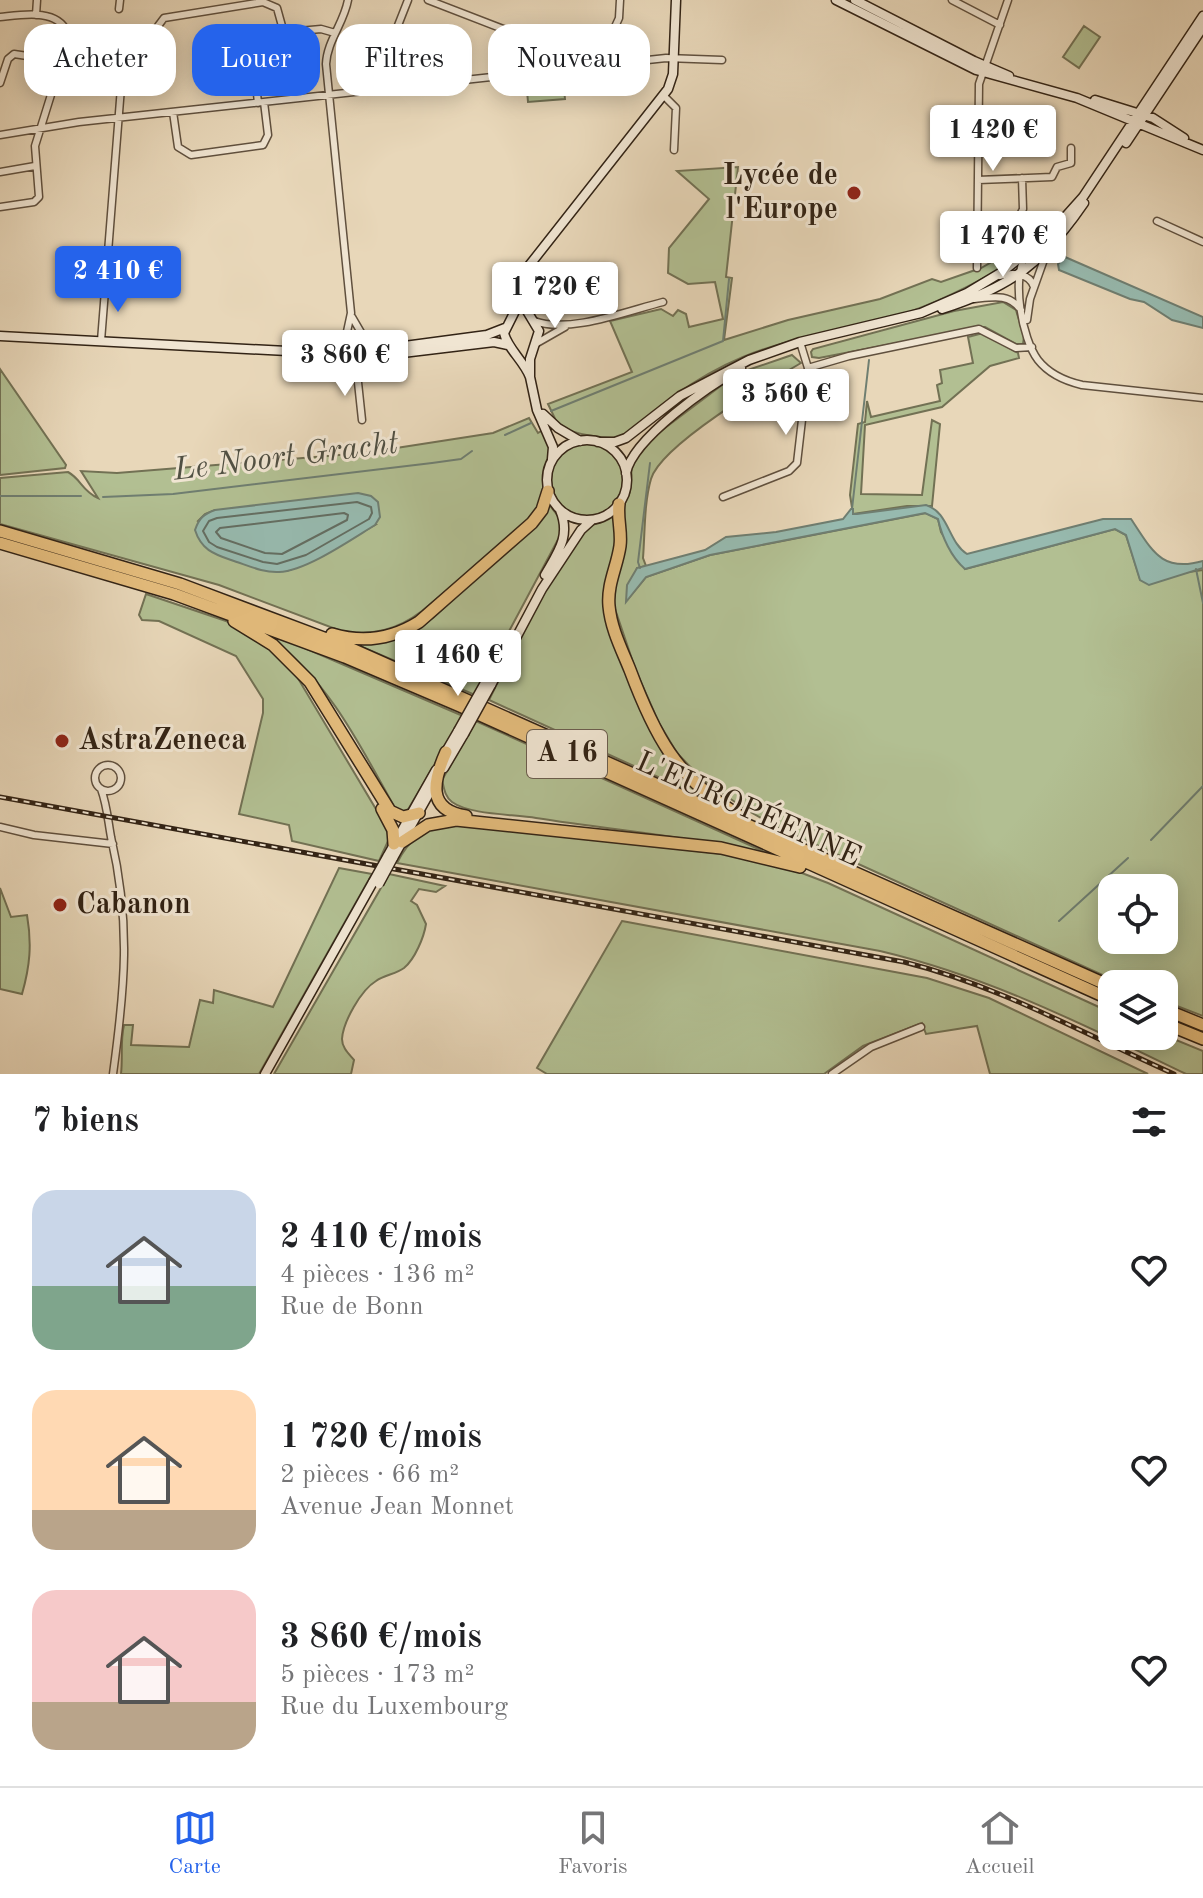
<!DOCTYPE html>
<html lang="fr">
<head>
<meta charset="utf-8">
<style>
	:root { --surface:#fff; --page:#f2f2f2; --text:#202124; --muted:#757577; --line:#e0e0e0; --accent:#2563eb }
	body { margin:0; font-family:"Old Standard TT",serif; background:var(--page); color:var(--text); height:100vh; display:flex; flex-direction:column; font-size:30px; white-space:nowrap }
	* { box-sizing:border-box; margin:0 }
	p { font-size:26px; color:var(--muted) }
	.icon { flex:none; width:44px; height:44px; fill:none; stroke:currentColor; stroke-width:2; stroke-linecap:round; stroke-linejoin:round }
	.map { position:relative; height:1074px; overflow:hidden }
	.side { display:flex; flex-direction:column; background:var(--surface); flex:1 }
	.side>* { flex:none }
	.banner { position:absolute; left:24px; top:24px; width:800px; height:72px; display:flex; gap:16px }
	.controls { position:absolute; left:1098px; top:874px; display:grid; gap:16px }
	.controls a { display:grid; place-items:center; width:80px; height:80px; border-radius:16px; background:var(--surface); box-shadow:0 4px 20px #0003; font-size:40px }
	.price { position:absolute; translate:-50% -68px; padding:0 18px; border-radius:8px; background:#fff; color:#222; font-size:26px; line-height:52px; filter:drop-shadow(0 2px 4px #0008) }
	.price::after { content:''; position:absolute; left:50%; top:48px; width:24px; height:18px; margin-left:-12px; background:inherit; clip-path:polygon(0 0,100% 0,50% 100%) }
	.price.active { background:var(--accent); color:#fff }
	ul { padding:0; list-style:none }
	li { display:flex; align-items:center; gap:24px; height:200px; padding:0 32px }
	li span { display:grid; place-items:center; flex:none; width:224px; height:160px; border-radius:24px; color:#555 }
	li>.icon { margin-inline-start:auto }
	span .icon { width:96px; height:96px; fill:#fffc; stroke-width:1 }
	li b { font-size:34px }
	h2 { display:flex; justify-content:space-between; align-items:center; height:96px; padding:0 32px; font-size:34px }
	.tag { padding:0 28px; border-radius:24px; background:var(--surface); box-shadow:0 4px 20px #0003; font-size:28px; line-height:72px }
	.tag.active { background:var(--accent); color:#fff }
	.menu { display:flex; justify-content:space-around; align-items:center; height:112px; border-top:2px solid var(--line); background:var(--surface); font-size:22px; color:var(--muted) }
	.menu a { display:grid; justify-items:center; gap:4px }
	.menu .active { color:var(--accent) }
	.map>svg:first-child { display:block }
</style>
</head>
<body>
<div class="map">
<svg width="1203" height="1074" viewBox="0 0 1203 1074">
	<rect width="100%" height="100%" fill="#e8d7b9"/>
	<filter id="stains"><feTurbulence type="fractalNoise" baseFrequency=".0025" numOctaves="4"/><feColorMatrix values="0 0 0 0 .2 0 0 0 0 .09 0 0 0 0 .02 0 0 0 .5 -.17"/></filter>
	<radialGradient id="worn" r=".72"><stop offset=".6" stop-color="#630" stop-opacity="0"/><stop offset="1" stop-color="#630" stop-opacity=".3"/></radialGradient>
	<path fill="#b2bf92" stroke="#727154" stroke-width="2" fill-rule="evenodd" d="M 1084,26 L 1100,37 L 1079,68 L 1063,57 Z
		M 542,77 L 543,81 L 563,79 L 565,99 L 528,102 L 526,79 Z
		M 738,167 L 726,277 L 732,278 L 724,340 L 788,320 L 880,299 L 932,279 L 941,282 L 981,268 L 997,259 L 1000,269 C 963,290 925,309 883,320 C 837,332 788,338 743,357 C 719,367 695,381 674,396 C 659,407 645,426 628,435 C 613,442 571,434 558,425 L 548,404 L 632,372 L 610,321 L 661,309 L 673,316 L 678,310 L 686,314 L 689,327 L 723,319 L 715,282 L 688,284 L 668,273 L 669,248 L 709,199 L 677,171 Z
		M 1003,302 L 1016,310 L 1024,337 L 1023,344 L 1016,344 L 985,327 L 980,327 L 819,358 L 812,357 L 811,352 L 813,349 L 954,311 Z
		M 983,333 L 1018,353 L 1019,358 L 990,366 L 942,407 L 865,425 L 861,494 L 922,495 L 932,420 L 940,424 L 932,506 L 907,506 L 853,514 L 850,495 L 858,424 L 865,422 L 867,401 L 871,417 L 940,401 L 937,385 L 942,383 L 940,370 L 973,363 L 968,337 Z
		M 792,355 L 801,363 C 768,382 661,445 651,479 C 644,503 645,533 643,558 L 646,566 L 637,568 L 627,600 L 646,577 L 710,555 L 926,513 L 938,519 L 941,532 L 965,569 L 1115,529 L 1126,535 L 1140,579 L 1203,570 L 1203,1016 L 1164,1001 L 1164,984 L 1120,983 L 777,827 L 745,809 L 702,779 L 677,753 L 659,723 L 636,671 L 613,603 L 622,508 L 630,492 L 632,464 L 653,437 L 722,385 L 742,372 ZM 1112,888 L 1164,888 L 1164,940 L 1112,940 Z
		M 0,369 L 66,465 L 65,468 L 0,475 Z
		M 529,418 L 538,433 L 543,430 L 551,449 L 544,471 L 544,491 L 535,513 L 522,527 L 422,611 C 397,630 373,636 341,631 L 219,585 L 0,524 L 0,478 L 68,472 C 81,479 82,491 98,498 L 81,471 L 117,473 L 364,453 L 493,433 ZM 215,510 L 375,525 L 309,562 L 287,571 L 198,521 L 205,514 Z
		M551 480a36 36 0 1 1 72 0a36 36 0 1 1-72 0Z
		M 548,503 L 561,520 L 562,532 L 475,695 L 355,644 L 413,630 L 433,618 L 532,527 Z
		M 614,514 L 617,542 L 605,593 L 643,714 L 665,757 L 688,783 L 703,793 L 702,797 L 489,700 L 542,593 L 585,529 Z
		M 146,594 L 226,621 L 269,647 L 296,675 L 386,826 L 389,839 L 379,861 L 292,841 L 289,825 L 239,814 L 263,713 L 263,699 L 236,656 L 159,621 L 142,620 L 139,615 Z
		M 272,634 L 463,716 L 406,813 L 396,810 C 361,747 329,681 270,637 Z
		M 476,721 L 478,722 L 767,853 C 691,837 613,830 536,818 C 513,814 470,815 452,802 C 445,797 444,788 442,780 Z
		M 448,824 L 733,855 L 794,870 L 828,883 L 1112,1013 L 1112,1036 L 1164,1035 L 1203,1051 L 1203,1074 L 1186,1074 C 1084,1025 990,977 880,951 L 397,863 C 409,839 422,830 448,824 Z
		M 339,868 L 372,874 L 259,1074 L 121,1074 C 123,1057 120,1042 124,1025 L 133,1025 L 131,1045 L 189,1047 L 200,1000 L 213,1003 L 214,990 L 273,1007 Z
		M 389,874 L 445,886 L 436,892 L 419,889 L 411,901 L 417,905 L 426,924 C 424,937 415,959 404,968 C 396,974 384,975 376,981 C 361,990 343,1022 342,1039 C 342,1048 349,1054 354,1060 L 351,1074 L 274,1074 Z
		M 0,888 L 11,917 L 27,915 C 32,944 30,966 22,994 L 0,989 Z
		M 622,921 L 927,978 L 989,998 L 1148,1074 L 990,1074 L 977,1026 L 926,1034 L 922,1023 L 863,1046 L 824,1074 L 547,1074 L 537,1068 Z"/>
	<path fill="#97baaf" stroke="#6f7e71" stroke-width="2" d="M 1065,257 L 1203,317 L 1203,328 L 1172,320 L 1144,302 L 1130,299 L 1059,270 L 1058,264 Z
		M 358,493 L 371,496 L 378,502 L 380,517 L 375,525 C 352,539 306,571 279,572 C 263,573 247,565 231,560 C 213,554 201,549 195,530 C 199,518 204,514 215,510 Z
		M 926,505 C 949,512 948,542 967,554 L 1103,519 L 1131,519 C 1152,550 1161,573 1203,561 L 1203,568 L 1149,585 L 1140,580 L 1126,535 L 1115,529 L 965,569 C 951,557 942,537 938,519 L 925,513 L 710,555 L 646,577 L 626,602 L 627,585 L 637,568 L 705,550 L 726,537 L 776,532 L 843,519 L 851,509 L 853,509 L 853,514 L 857,514 Z"/>
	<g fill="none" stroke-linecap="round" stroke-linejoin="round">
		<path stroke="#646e62" stroke-width="2" d="M 357,502 L 371,507 L 372,513 L 369,519 L 306,555 L 277,564 L 263,562 L 217,547 L 209,542 L 203,531 L 209,521 L 217,518 Z
			M 344,513 L 348,515 L 347,520 L 282,554 L 265,553 L 221,538 L 216,532 L 220,528 Z"/>
		<path stroke="#6f7e71" stroke-width="2" d="M 551,411 L 723,341 L 729,279
			M 505,435 L 531,423
			M 0,496 L 81,496
			M 103,497 L 173,494 L 432,463 L 461,459 L 472,451
			M 852,509 L 869,360
			M 640,568 L 638,562 L 650,463
			M 1196,569 L 1203,603
			M 1151,840 L 1203,786
			M 1059,921 L 1128,858"/>
		<defs>
			<path id="street" d="M 428,0 L 516,34 L 519,40 L 523,74
				M 952,0 L 1000,25
				M 119,9 L 120,0
				M 36,15 L 37,0
				M 0,17 C 21,15 57,8 67,32
				M 67,32 L 92,29
				M 246,58 L 254,65 L 258,103
				M 614,64 L 614,29 L 619,18 L 620,0
				M 0,83 L 8,59 L 14,54 L 60,61
				M 382,89 L 380,71 L 408,0
				M 664,96 L 676,108 L 674,150
				M 173,112 L 178,147 L 191,155 L 263,145 L 268,135 L 264,102
				M 0,135 L 79,122 L 666,58 L 722,60
				M 0,172 L 35,166
				M 978,180 L 1052,177 L 1057,167 L 1071,163 L 1071,148
				M 0,207 L 34,202 L 39,197 L 35,146 L 55,82 L 67,32
				M 978,220 L 1019,217 L 1023,209 L 1022,178
				M 1157,221 L 1203,242
				M 1026,256 C 1011,278 1022,339 1038,360 C 1049,374 1065,381 1082,385 L 1203,398
				M 977,268 L 979,84 L 1008,0
				M 1000,276 C 1012,272 1030,273 1034,287
				M 974,299 C 993,297 1009,293 1021,310
				M 352,317 L 366,341
				M 1027,320 L 1030,299 L 1046,254
				M 534,321 C 569,334 627,311 663,302
				M 101,341 L 123,62 C 147,44 157,71 158,26 L 164,18 L 263,2 L 277,8 L 282,26 L 288,32 L 321,29 L 335,33
				M 345,341 L 351,313 L 326,64 C 327,41 344,23 348,0
				M 537,343 L 565,327
				M 808,368 L 849,356 L 979,329 L 1016,348 L 1032,347
				M 357,373 L 362,420
				M 723,497 L 789,471 L 797,463 L 808,368 L 800,342
				M95 778a13 13 0 1 1 26 0a13 13 0 1 1-26 0Z
				M 101,789 C 107,805 108,821 111,837 C 131,924 125,986 113,1074
				M 0,827 L 34,835 L 113,844
				M 832,1074 L 871,1047 L 921,1027"/>
			<path id="secondary" d="M 836,0 L 976,70 L 1077,98 L 1203,150
				M 855,0 L 974,61 L 1009,76
				M 1095,100 L 1153,118 L 1184,138
				M 1126,143 L 1203,27
				M 523,296 L 527,311 L 539,331 L 530,359 L 530,377 L 537,410 L 553,447 L 552,459
				M 942,309 C 1011,287 1043,263 1084,203
				M 0,336 L 306,352 C 313,353 319,354 325,356 C 337,361 346,375 359,372 C 370,370 375,359 386,355 L 494,342 L 508,345
				M 319,352 L 331,349 L 354,338 L 382,349 L 487,335 L 505,328
				M 530,377 C 524,361 507,348 504,333 L 519,303 L 528,267 L 668,89 L 673,74 L 676,0
				M 543,414 L 558,428 L 580,441
				M547 480a40 40 0 1 1 80 0a40 40 0 1 1-80 0Z
				M 598,442 L 615,442 L 626,438 L 680,396 L 749,360 L 800,342 L 921,313 L 967,293 L 1002,272 L 1049,235 L 1083,197 L 1203,16
				M 626,473 C 633,438 710,385 741,368
				M 545,575 C 558,552 571,536 560,510
				M 486,681 L 504,650
				M 491,685 L 542,589 L 581,530 L 592,520
				M 444,755 L 458,731
				M 444,768 L 464,734
				M 387,857 L 436,770
				M 393,858 L 435,783
				M 265,1074 L 373,882"/>
			<path id="highway" d="M 619,504 C 617,518 622,532 620,546 C 617,567 607,584 609,606 C 611,629 622,650 630,670 C 654,734 676,778 737,814
				M 0,531 L 180,584 L 345,646 L 1112,987
				M 0,543 L 174,594 L 345,657 L 460,706 L 1112,1000
				M 234,621 L 273,645 L 310,682 L 390,811 L 403,817 L 419,813
				M 332,634 C 362,643 392,639 419,622 L 532,523 L 542,510 L 548,491
				M 446,752 C 434,779 425,810 466,816
				M 382,809 L 393,830 L 394,844
				M 402,842 L 428,825 L 456,820 L 721,848 L 800,867
				M 1164,1009 L 1203,1025
				M 1164,1023 L 1203,1039"/>
		</defs>
		<use href="#street" stroke="#60503e" stroke-width="9"/>
		<use href="#secondary" stroke="#322315" stroke-width="11"/>
		<use href="#highway" stroke="#322315" stroke-width="14"/>
		<use href="#street" stroke="#f0e5d2" stroke-width="6"/>
		<use href="#secondary" stroke="#f0e5d2" stroke-width="8"/>
		<use href="#highway" stroke="#e4bc7c" stroke-width="11"/>
		<defs>
			<path id="rail" d="M 0,797 L 904,962 C 1000,986 1084,1034 1174,1074"/>
		</defs>
		<use href="#rail" stroke="#322315" stroke-width="5"/>
		<use href="#rail" stroke="#f0e5d2" stroke-width="2" stroke-dasharray="6" stroke-linecap="butt"/>
		<defs>
			<path id="secondary-bridge" d="M 458,731 L 486,681
				M 464,734 L 491,685
				M 373,882 L 387,857
				M 379,884 L 393,858"/>
		</defs>
		<use href="#secondary-bridge" stroke="#322315" stroke-width="11" stroke-linecap="butt"/>
		<use href="#secondary-bridge" stroke="#f0e5d2" stroke-width="8"/>
	</g>
	<g fill="#8f2418" stroke="#f0e5d2" stroke-width="3">
		<circle cx="854" cy="193" r="8"/>
		<circle cx="62" cy="741" r="8"/>
		<circle cx="60" cy="905" r="8"/>
	</g>
	<g text-anchor="middle" dominant-baseline="central" stroke-width="6" stroke-linejoin="round" paint-order="stroke">
		<rect fill="#f0e5d2" stroke="#6b5d4e" stroke-width="2" x="527" y="730" width="80" height="48" rx="6"/>
		<g font-size="28" font-weight="bold" fill="#322315">
			<text x="567" y="754">A 16</text>
		</g>
		<g font-size="30" font-weight="bold" fill="#322315" stroke="#f0e5d2" text-anchor="start">
			<text x="838" y="176" text-anchor="end">Lycée de<tspan x="838" dy="34">l'Europe</tspan></text>
			<text x="78" y="741">AstraZeneca</text>
			<text x="76" y="905">Cabanon</text>
		</g>
		<g font-size="30" fill="#322315" stroke="#f0e5d2">
			<text transform="translate(748 810) rotate(24)">L'EUROPÉENNE</text>
		</g>
		<g font-size="32" font-style="italic" fill="#505043" stroke="#f0e5d2">
			<text transform="translate(286 458) rotate(-7)">Le Noort Gracht</text>
		</g>
	</g>
	<rect width="100%" height="100%" filter="url(#stains)"/>
	<rect width="100%" height="100%" fill="url(#worn)"/>
</svg>
<div class="controls">
<a><svg class="icon" aria-label="locate" viewBox="0 0 24 24"><circle cx="12" cy="12" r="6"/><path d="M12 2v4M12 18v4M2 12h4M18 12h4"/></svg></a>
<a><svg class="icon" aria-label="layers" viewBox="0 0 24 24"><path d="M12 4l9 5-9 5-9-5zM3 14l9 5 9-5"/></svg></a>
</div>
<b class="price" style="left:993px;top:173px">1 420 €</b>
<b class="price" style="left:1003px;top:279px">1 470 €</b>
<b class="price active" style="left:118px;top:314px">2 410 €</b>
<b class="price" style="left:555px;top:330px">1 720 €</b>
<b class="price" style="left:345px;top:398px">3 860 €</b>
<b class="price" style="left:786px;top:437px">3 560 €</b>
<b class="price" style="left:458px;top:698px">1 460 €</b>
<div class="banner">
<a class="tag">Acheter</a>
<a class="tag active">Louer</a>
<a class="tag">Filtres</a>
<a class="tag">Nouveau</a>
</div>
</div>
<section class="side">
<h2>7 biens<svg class="icon" aria-label="filters" viewBox="0 0 24 24"><path d="M4 7h16M4 17h16"/><circle cx="9" cy="7" r="2"/><circle cx="15" cy="17" r="2"/></svg></h2>
<ul>
<li><span style="background:linear-gradient(#c9d6e8 60%,#7fa58c 0)"><svg class="icon" aria-label="home" viewBox="0 0 24 24"><path d="M3 11l9-7 9 7M6 9v11h12V9"/></svg></span><div><b>2 410 €/mois</b><p>4 pièces · 136 m²</p><p>Rue de Bonn</p></div><svg class="icon" aria-label="heart" viewBox="0 0 24 24"><path d="M12 20l-8-8c-3-5 5-10 8-4 3-6 11-1 8 4z"/></svg></li>
<li><span style="background:linear-gradient(#ffd9b3 75%,#b9a48a 0)"><svg class="icon" aria-label="home" viewBox="0 0 24 24"><path d="M3 11l9-7 9 7M6 9v11h12V9"/></svg></span><div><b>1 720 €/mois</b><p>2 pièces · 66 m²</p><p>Avenue Jean Monnet</p></div><svg class="icon" aria-label="heart" viewBox="0 0 24 24"><path d="M12 20l-8-8c-3-5 5-10 8-4 3-6 11-1 8 4z"/></svg></li>
<li><span style="background:linear-gradient(#f6c9c9 70%,#b9a48a 0)"><svg class="icon" aria-label="home" viewBox="0 0 24 24"><path d="M3 11l9-7 9 7M6 9v11h12V9"/></svg></span><div><b>3 860 €/mois</b><p>5 pièces · 173 m²</p><p>Rue du Luxembourg</p></div><svg class="icon" aria-label="heart" viewBox="0 0 24 24"><path d="M12 20l-8-8c-3-5 5-10 8-4 3-6 11-1 8 4z"/></svg></li>
</ul>
</section>
<nav class="menu">
<a class="active"><svg class="icon" aria-label="map" viewBox="0 0 24 24"><path d="M3 6l6-2 6 2 6-2v14l-6 2-6-2-6 2zM9 4v14M15 6v14"/></svg>Carte</a>
<a><svg class="icon" aria-label="saved" viewBox="0 0 24 24"><path d="M7 4h10v16l-5-4-5 4z"/></svg>Favoris</a>
<a><svg class="icon" aria-label="home" viewBox="0 0 24 24"><path d="M3 11l9-7 9 7M6 9v11h12V9"/></svg>Accueil</a>
</nav>
</body>
</html>
